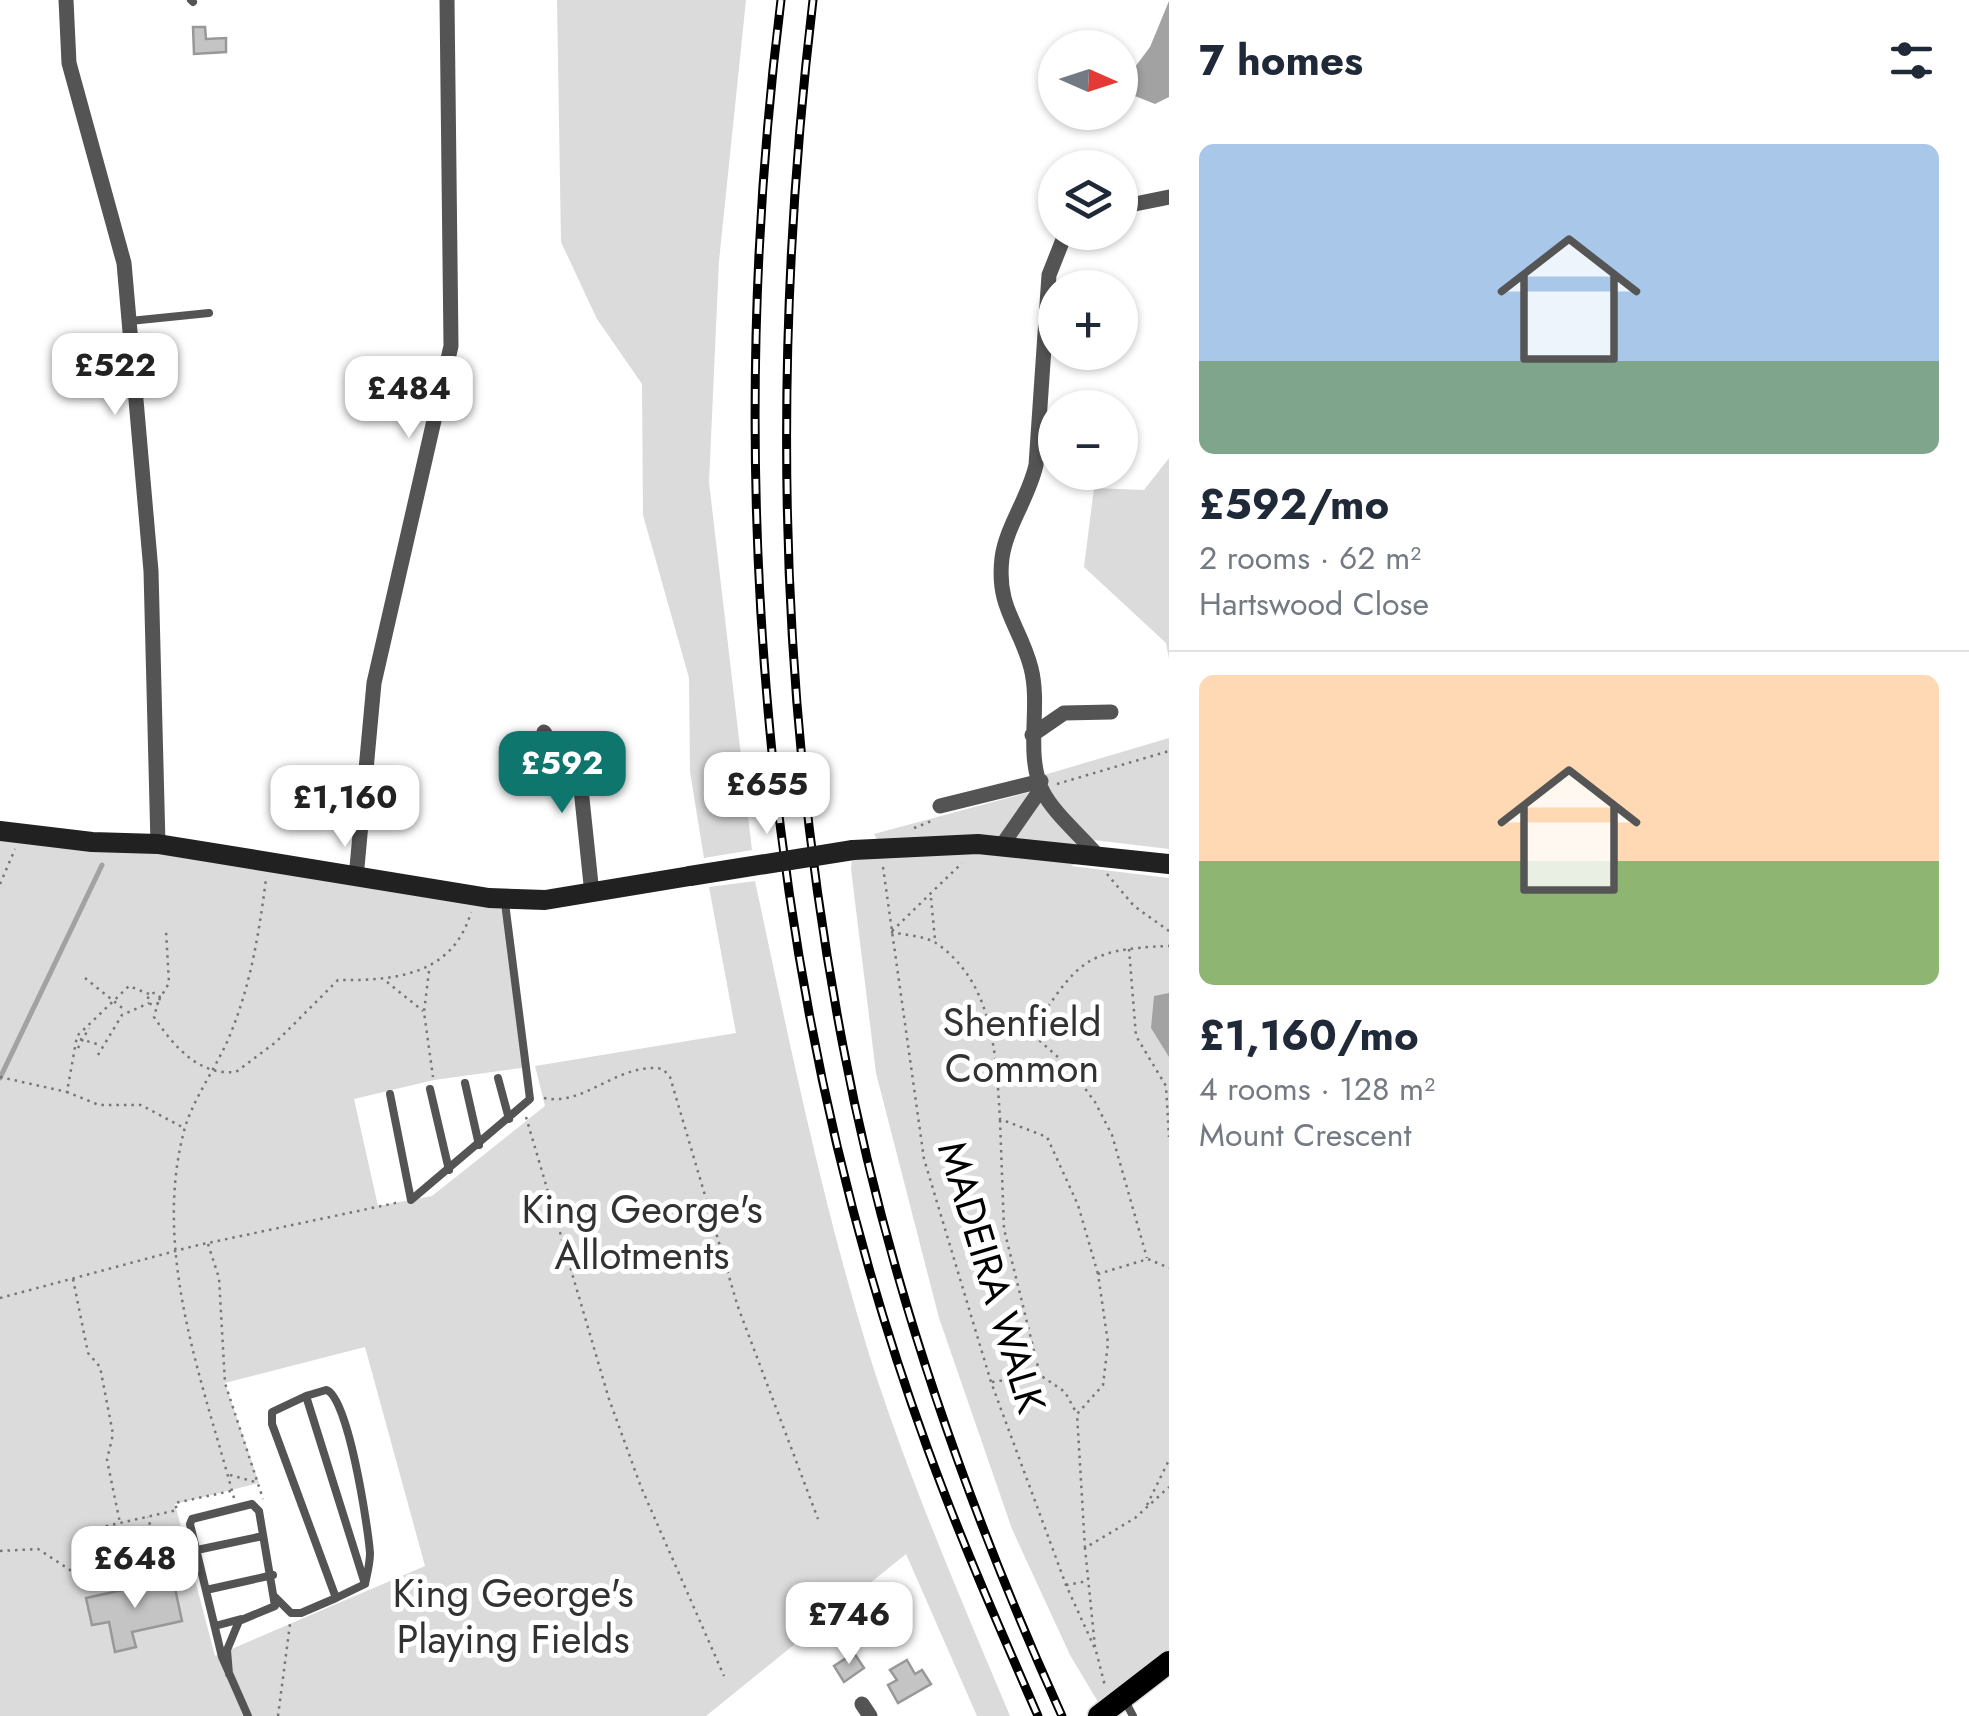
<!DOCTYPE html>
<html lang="en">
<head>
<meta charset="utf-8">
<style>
	:root { --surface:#fff; --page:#f2f2f3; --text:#1f2937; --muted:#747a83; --line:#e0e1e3; --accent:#0f766e }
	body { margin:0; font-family:Jost,sans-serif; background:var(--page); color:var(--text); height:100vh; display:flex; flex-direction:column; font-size:38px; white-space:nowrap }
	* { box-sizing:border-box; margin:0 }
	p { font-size:32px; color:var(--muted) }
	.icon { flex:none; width:55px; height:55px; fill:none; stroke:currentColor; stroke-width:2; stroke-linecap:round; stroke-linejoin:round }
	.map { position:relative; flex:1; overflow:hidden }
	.details { display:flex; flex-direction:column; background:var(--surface); width:800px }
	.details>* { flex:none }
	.needle { width:65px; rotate:93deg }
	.tools { position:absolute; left:1038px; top:30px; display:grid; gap:20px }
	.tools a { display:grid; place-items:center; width:100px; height:100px; border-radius:50%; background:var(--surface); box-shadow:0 2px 8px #0004; font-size:50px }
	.price { position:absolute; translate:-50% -85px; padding:0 22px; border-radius:20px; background:#fff; color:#222; font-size:32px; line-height:65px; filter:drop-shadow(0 2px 5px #0008) }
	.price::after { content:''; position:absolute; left:50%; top:60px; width:30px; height:22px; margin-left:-15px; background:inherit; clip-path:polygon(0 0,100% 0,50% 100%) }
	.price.active { background:var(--accent); color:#fff }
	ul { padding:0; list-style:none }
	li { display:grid; align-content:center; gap:20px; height:530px; padding:0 30px }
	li+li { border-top:2px solid var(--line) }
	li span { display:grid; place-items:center; height:310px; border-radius:15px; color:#555 }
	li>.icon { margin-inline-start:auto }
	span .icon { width:180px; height:180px; fill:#fffc; stroke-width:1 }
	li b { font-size:42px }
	h2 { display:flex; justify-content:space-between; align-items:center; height:120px; padding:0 30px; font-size:42px }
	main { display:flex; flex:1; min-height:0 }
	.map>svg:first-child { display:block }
</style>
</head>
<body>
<main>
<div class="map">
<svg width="1169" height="1716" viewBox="0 0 1169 1716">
	<rect width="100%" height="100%" fill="#fff"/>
	<path fill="#dbdbdb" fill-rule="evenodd" d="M 557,0 L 746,0 L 719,261 L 709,482 L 752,850 L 704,858 L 690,772 L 689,678 L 643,515 L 642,384 L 597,319 L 561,242 Z
		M 1169,458 L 1169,659 L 1166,643 L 1084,567 L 1094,488 L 1144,490 Z
		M 1169,738 L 1169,849 L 1085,839 L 1097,855 L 1071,866 L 1169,878 L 1169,1661 L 1104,1712 L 1070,1655 L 1012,1529 L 939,1318 L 876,1073 L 851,869 L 853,850 L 881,846 L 874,834 L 1041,789 L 1044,775 Z
		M 0,832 L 504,899 L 528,1067 L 434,1080 L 354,1099 L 378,1206 L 432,1196 L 545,1106 L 535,1066 L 736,1033 L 709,887 L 755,881 C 789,1040 821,1198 869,1354 C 908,1477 960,1597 1010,1716 L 977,1716 L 906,1554 L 706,1716 L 0,1716 ZM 365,1347 L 425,1566 L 215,1656 L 175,1504 L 259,1483 L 225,1383 Z"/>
	<path fill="#a2a2a2" d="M 1169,1 L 1169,97 L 1155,104 L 1120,90 L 1120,66 L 1129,75 L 1150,47 Z
		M 1169,993 L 1169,1057 L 1151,1028 L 1154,996 Z"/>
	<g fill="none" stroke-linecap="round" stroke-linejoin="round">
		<path stroke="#a2a2a2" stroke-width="5" d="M 0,1078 L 102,865"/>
	</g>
	<path fill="#c4c4c4" stroke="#989898" stroke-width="2.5" d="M 193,27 L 205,27 L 206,39 L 226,38 L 226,52 L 194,54 Z
		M 173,1579 L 182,1621 L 132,1632 L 136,1647 L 115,1652 L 109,1622 L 92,1625 L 86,1598 Z
		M 854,1653 L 864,1668 L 844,1682 L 834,1666 Z
		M 907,1660 L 915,1674 L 922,1670 L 931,1684 L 898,1703 L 888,1685 L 897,1680 L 890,1670 Z"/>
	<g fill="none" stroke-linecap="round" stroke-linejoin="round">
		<defs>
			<path id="primary" d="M 1099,1716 L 1169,1662"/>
		</defs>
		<use href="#primary" stroke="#dbdbdb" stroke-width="25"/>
		<path stroke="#767676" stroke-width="2.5" stroke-dasharray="2.5 5" stroke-linecap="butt" d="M 1057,784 L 1169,751
			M 914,828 L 934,820
			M 883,867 L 924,1159 L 991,1382 L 1066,1585 L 1096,1651 L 1105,1686
			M 1107,874 L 1134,906 L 1169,931
			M 0,884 L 15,849
			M 931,898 L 935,940
			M 892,931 L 962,863
			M 891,932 C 904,935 925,936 936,943 C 994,983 996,1055 1000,1119 L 1047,1137 L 1078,1205 L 1098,1274
			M 1129,949 L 1136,1036 L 1166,1086 L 1169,1137
			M 429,971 L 424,1012 L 433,1077
			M 85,978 L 126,1011
			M 387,982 L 423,1011
			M148 999a6 6 0 1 1 12 0a6 6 0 1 1-12 0Z
			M 149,994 L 129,986 L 77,1036 L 67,1092 L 99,1105 L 141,1105 L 184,1128
			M 159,1000 L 169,983 L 166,931
			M 158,1002 L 154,1017 C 173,1045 198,1076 236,1072 L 276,1042 L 338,980 C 395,981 453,975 471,912
			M 990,1030 L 1030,1032 L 1069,1067 L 1095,1102 L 1112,1135 L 1147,1258
			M 1031,1031 C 1078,964 1081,949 1169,946
			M 80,1039 L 100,1045
			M 78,1048 L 89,1028
			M 98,1055 L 122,1015 L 149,1003
			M 0,1077 L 67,1092
			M 544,1098 C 585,1107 619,1061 663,1069 L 670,1077 L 738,1307 L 818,1519
			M 526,1117 L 609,1399 L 641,1487 L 724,1676
			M 1000,1120 L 1004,1229 L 1040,1375 L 1065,1392 L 1077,1414
			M 208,1244 L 219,1278 L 225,1383 L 263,1499
			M 73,1279 L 88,1353 L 100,1367 L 113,1434 L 107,1460 L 120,1523
			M 0,1298 L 194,1246 L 400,1202
			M 992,1382 L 1038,1375
			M 230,1475 L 259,1483
			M 234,1498 C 203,1382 152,1253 184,1131 C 193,1098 217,1067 230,1035 C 251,984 259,933 266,879
			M 1147,1505 L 1169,1460
			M 1085,1548 L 1077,1414 L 1103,1385 L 1108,1343 L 1098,1274 L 1148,1259 L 1169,1268
			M 0,1551 L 38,1549 L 90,1583 L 110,1584
			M 162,1572 L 190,1567
			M 144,1577 L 162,1572 L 148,1517
			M 1066,1585 L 1088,1581
			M 127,1586 L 144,1582 L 143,1577 L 112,1584 L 98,1528 L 177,1510 L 175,1503 L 231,1491
			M 1095,1647 L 1085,1548 L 1135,1518 L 1169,1487
			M 278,1716 L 290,1624"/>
		<path stroke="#545454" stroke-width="8" d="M 191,0 L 193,2
			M 130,321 L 209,313
			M 498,1078 L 509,1119
			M 465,1083 L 479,1145
			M 430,1089 L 449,1170
			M 390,1094 L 411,1200 L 530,1099 L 505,903
			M 197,1550 L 263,1536
			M 206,1590 L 273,1575
			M 275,1597 L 291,1613 L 301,1613 L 336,1598 L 272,1424 L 272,1412 L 306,1396 L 365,1584 C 367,1574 370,1564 370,1553 C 368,1527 348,1395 326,1390 L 306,1396
			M 336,1598 L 365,1584
			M 215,1626 L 241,1619
			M 229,1674 L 227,1650 L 239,1621 L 275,1606 L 259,1511 L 252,1504 L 192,1519 L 190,1524 L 222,1657 L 248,1716
			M 1125,1701 L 1133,1716"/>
		<path stroke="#545454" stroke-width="15" d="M 66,0 L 69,63 L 124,263 L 151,571 L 158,844
			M 1120,207 L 1169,197
			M 1066,232 L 1049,275 L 1036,465 C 1029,497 1006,527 1002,558 C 996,608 1020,625 1031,668 C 1041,707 1025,752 1042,790 C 1053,813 1081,836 1097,855
			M 544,732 L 581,789 L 592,894
			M 1032,735 L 1064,713 L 1111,712
			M 940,806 L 1041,781
			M 1002,845 L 1041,789
			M 356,878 L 374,683 L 451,346 L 447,0
			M 862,1704 L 870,1716"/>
		<path stroke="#212121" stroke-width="20" d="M 0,831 L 92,842 L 158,844 L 489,898 L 545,900 L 690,876
			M 853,850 L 978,844 L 1169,864"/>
		<use href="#primary" stroke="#000" stroke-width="22"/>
		<defs>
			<path id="rail" d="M 781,0 C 722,472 762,997 927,1447 C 960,1538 999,1627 1038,1716
				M 813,0 C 772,347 777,702 843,1046 C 887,1278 965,1502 1062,1716"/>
		</defs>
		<use href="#rail" stroke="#000" stroke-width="9"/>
		<use href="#rail" stroke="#fff" stroke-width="5" stroke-dasharray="15" stroke-linecap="butt"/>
		<path stroke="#212121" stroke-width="20" d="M 690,876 L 853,850"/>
	</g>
	<g text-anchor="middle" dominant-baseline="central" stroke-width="10" stroke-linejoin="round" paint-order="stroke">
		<g font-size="40" fill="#323232" stroke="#fff">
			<text x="1022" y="1022">Shenfield<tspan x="1022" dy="46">Common</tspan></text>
			<text x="642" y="1209">King George's<tspan x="642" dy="46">Allotments</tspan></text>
			<text x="513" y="1593">King George's<tspan x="513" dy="46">Playing Fields</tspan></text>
		</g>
		<g font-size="40" fill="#000" stroke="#fff">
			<text transform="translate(992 1277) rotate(73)">MADEIRA WALK</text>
		</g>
	</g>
</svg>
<div class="tools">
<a><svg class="needle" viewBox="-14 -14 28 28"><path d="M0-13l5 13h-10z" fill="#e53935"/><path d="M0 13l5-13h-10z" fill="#747a83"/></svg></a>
<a><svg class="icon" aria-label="layers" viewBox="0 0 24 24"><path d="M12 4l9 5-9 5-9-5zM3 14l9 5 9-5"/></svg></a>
<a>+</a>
<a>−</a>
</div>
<b class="price" style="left:115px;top:418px">£522</b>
<b class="price" style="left:409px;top:441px">£484</b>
<b class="price active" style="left:562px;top:816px">£592</b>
<b class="price" style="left:767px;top:837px">£655</b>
<b class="price" style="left:345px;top:850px">£1,160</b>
<b class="price" style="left:135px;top:1611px">£648</b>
<b class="price" style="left:849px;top:1667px">£746</b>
</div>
<section class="details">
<h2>7 homes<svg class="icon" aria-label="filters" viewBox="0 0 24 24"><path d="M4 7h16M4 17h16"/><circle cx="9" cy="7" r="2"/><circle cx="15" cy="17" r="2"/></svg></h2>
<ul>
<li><span style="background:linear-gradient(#a9c7e8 70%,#7fa58c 0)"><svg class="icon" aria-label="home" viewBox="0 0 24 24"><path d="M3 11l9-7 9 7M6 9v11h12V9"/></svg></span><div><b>£592/mo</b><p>2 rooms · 62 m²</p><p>Hartswood Close</p></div></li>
<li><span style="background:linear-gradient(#ffd9b3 60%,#8fb573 0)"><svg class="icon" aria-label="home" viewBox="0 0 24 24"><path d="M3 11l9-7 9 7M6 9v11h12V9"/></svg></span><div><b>£1,160/mo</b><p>4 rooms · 128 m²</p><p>Mount Crescent</p></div></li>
</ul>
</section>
</main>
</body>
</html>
